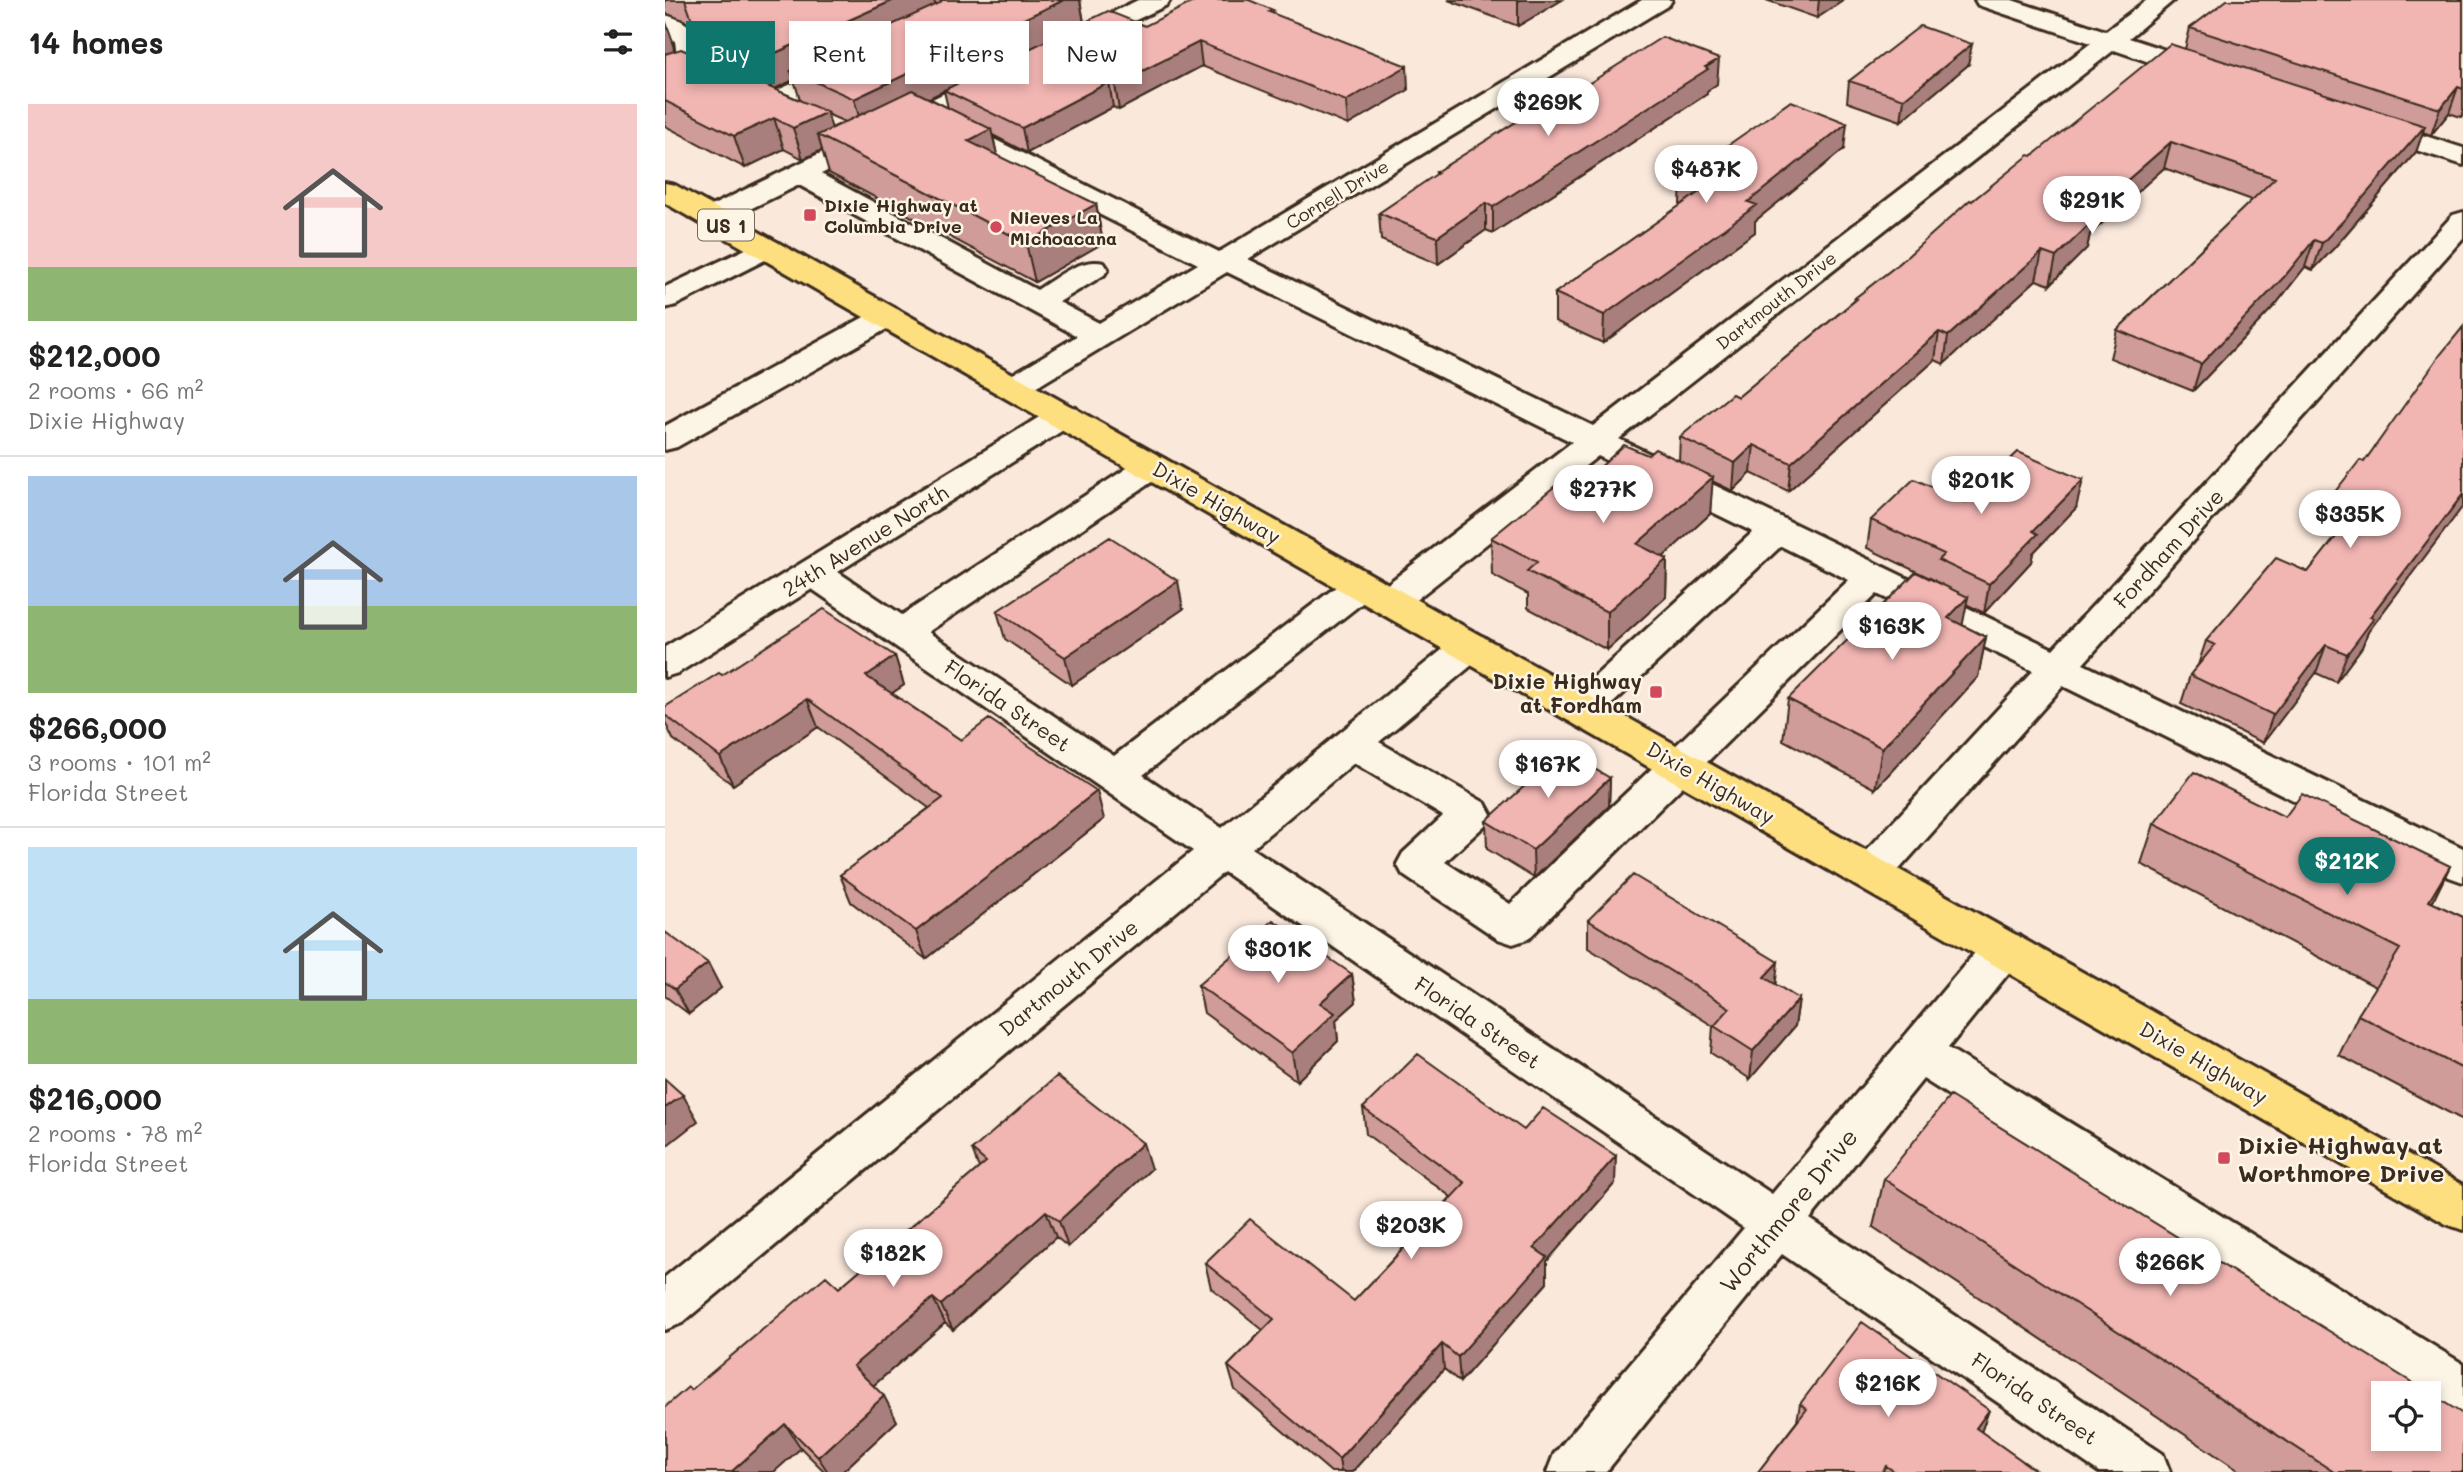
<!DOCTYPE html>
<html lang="en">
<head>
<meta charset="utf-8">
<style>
	:root { --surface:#fff; --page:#f2f2f2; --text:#222; --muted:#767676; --line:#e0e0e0; --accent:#0f766e }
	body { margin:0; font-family:Mali,sans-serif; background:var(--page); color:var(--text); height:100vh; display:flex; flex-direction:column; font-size:26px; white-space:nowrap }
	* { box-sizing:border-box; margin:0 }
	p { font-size:23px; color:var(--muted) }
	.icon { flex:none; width:38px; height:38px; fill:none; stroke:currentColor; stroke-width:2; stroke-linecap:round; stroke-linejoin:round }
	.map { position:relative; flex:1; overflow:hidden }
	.details { display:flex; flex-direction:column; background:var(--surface); width:665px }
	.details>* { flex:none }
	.guide { position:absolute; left:21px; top:21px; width:665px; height:63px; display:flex; gap:14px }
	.fabs { position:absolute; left:1706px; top:1381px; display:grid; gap:14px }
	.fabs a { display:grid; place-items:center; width:70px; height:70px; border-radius:0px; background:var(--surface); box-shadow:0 4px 10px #0003; font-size:35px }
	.price { position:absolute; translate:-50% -60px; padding:0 16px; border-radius:24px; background:#fff; color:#222; font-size:23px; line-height:46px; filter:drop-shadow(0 2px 4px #0008) }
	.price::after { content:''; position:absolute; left:50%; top:42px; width:21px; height:16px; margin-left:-10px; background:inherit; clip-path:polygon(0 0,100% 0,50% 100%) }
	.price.selected { background:var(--accent); color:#fff }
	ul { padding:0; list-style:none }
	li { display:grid; align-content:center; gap:14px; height:371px; padding:0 28px }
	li+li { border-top:2px solid var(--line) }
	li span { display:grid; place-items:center; height:217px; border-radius:0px; color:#555 }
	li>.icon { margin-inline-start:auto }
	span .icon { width:126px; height:126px; fill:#fffc; stroke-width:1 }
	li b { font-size:30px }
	h2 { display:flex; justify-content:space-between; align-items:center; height:84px; padding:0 28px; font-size:30px }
	.tag { padding:0 24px; border-radius:0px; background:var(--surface); box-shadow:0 4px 10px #0003; font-size:24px; line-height:63px }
	.tag.selected { background:var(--accent); color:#fff }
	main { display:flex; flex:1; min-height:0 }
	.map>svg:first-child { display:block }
</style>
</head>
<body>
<main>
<section class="details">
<h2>14 homes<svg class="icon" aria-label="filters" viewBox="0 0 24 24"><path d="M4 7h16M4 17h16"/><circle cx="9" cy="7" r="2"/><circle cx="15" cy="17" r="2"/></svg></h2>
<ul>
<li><span style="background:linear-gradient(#f6c9c9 75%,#8fb573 0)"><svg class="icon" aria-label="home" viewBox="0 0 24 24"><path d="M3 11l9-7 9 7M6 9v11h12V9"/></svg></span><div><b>$212,000</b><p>2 rooms · 66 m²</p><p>Dixie Highway</p></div></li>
<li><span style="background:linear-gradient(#a9c7e8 60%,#8fb573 0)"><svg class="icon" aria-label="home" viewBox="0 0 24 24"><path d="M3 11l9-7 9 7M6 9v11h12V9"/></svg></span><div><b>$266,000</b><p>3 rooms · 101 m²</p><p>Florida Street</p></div></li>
<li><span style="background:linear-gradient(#bfe0f5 70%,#8fb573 0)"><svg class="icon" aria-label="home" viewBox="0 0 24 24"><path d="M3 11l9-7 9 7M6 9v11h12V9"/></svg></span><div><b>$216,000</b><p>2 rooms · 78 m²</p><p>Florida Street</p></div></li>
</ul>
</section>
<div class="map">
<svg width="1798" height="1472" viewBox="0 0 1798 1472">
	<rect width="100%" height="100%" fill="#fae8db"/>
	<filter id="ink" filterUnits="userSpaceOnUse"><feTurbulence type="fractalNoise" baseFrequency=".0143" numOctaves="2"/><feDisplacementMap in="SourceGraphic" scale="14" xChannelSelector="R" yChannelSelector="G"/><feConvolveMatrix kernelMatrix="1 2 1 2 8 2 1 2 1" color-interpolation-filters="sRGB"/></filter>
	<g filter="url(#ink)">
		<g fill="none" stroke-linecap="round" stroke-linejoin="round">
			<defs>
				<path id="minor" d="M 473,0 L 505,0 L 502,5 L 419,45 L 410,48 L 401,45 L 397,40 L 401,35 Z
					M 977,0 L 1007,0 L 1004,5 L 583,259 L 928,426 L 1426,43 L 1313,5 L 1310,0 L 1347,0 L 1441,31 L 1482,0 L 1509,0 L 1464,38 L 1549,66 L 1553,72 L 1549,78 L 1540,80 L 1531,78 L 1449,50 L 954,439 L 1388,649 L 1788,215 L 1798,212 L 1798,238 L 1418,664 L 1798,848 L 1798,882 L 1784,877 L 1398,686 L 1221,884 L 1206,889 L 1191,884 L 1185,873 L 1191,862 L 1368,671 L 1212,594 L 863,939 L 848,944 L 833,939 L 738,875 L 732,864 L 738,853 L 778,816 L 689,763 L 587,848 L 1107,1194 L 1324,936 L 1339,931 L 1354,936 L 1360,948 L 1354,960 L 1283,1048 L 1798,1364 L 1798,1416 L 1764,1399 L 1764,1393 L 1755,1393 L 1258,1079 L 1145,1219 L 1498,1454 L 1505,1472 L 1434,1472 L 1117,1254 L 941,1472 L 882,1472 L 889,1454 L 1079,1228 L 559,872 L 17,1323 L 0,1330 L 0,1277 L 528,851 L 147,589 L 13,673 L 0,677 L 0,647 L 389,408 L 400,405 L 411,408 L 416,415 L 411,422 L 173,572 L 237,615 L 476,459 L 488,456 L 500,459 L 505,466 L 500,473 L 263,632 L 449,756 L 684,577 L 697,573 L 710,577 L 715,585 L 710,593 L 478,775 L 557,828 L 793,637 L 806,633 L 819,637 L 824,646 L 819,655 L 714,742 L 820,803 L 826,814 L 820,825 L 780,862 L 845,904 L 1184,580 L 1116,546 L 931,719 L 918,722 L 905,719 L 899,709 L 905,699 L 1088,532 L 933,456 L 738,610 L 725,613 L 712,610 L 707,601 L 712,592 L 907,442 L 562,272 L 360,394 L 349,397 L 338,394 L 333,387 L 338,380 L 412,336 L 134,185 L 56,223 L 46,226 L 36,223 L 32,217 L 36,211 L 321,73 L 330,71 L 339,73 L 343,79 L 339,85 L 156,174 L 372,290 C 391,278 415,257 439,263 L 443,269 L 439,275 L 394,302 L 434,323 L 533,264 L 275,134 L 271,128 L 275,122 L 285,120 L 295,122 L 554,252 Z
					M 0,15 C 32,23 35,38 40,67 L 36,72 L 0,87 L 0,69 L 13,63 L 10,41 L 0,34 Z
					M 179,61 L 188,63 L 192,69 L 188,75 L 117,108 L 108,110 L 99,108 L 95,102 L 99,96 Z
					M 1704,118 L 1798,148 L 1798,165 L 1694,132 L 1690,126 L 1694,120 Z
					M 102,239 L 112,242 L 117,248 L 112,254 L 11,305 L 0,308 L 0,287 Z
					M 223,307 L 234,310 L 238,316 L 234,322 L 12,447 L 0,450 L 0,426 L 212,310 Z"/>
				<path id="major" d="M 0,183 L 10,185 L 1798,1185 L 1798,1230 L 1781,1224 L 0,203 Z"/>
			</defs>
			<use href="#minor" stroke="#3b2a1e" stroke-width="6"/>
			<use href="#major" stroke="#3b2a1e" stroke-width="6"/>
			<use href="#minor" fill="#fcf5e5" fill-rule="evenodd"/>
			<use href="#major" fill="#fddf80" fill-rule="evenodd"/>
		</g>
		<path fill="#cf9c99" stroke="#3b2a1e" stroke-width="2" fill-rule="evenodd" d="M 0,0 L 415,0 L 419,22 L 480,26 L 608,10 L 609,14 L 743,90 L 683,125 L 537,66 L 454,110 L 448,107 L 362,153 L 328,135 L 332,156 L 431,204 L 438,243 L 370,282 L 164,173 L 157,150 L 138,159 L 119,149 L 80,168 L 0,126 L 0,20 L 8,42 L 9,52 L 41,60 L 30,30 L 19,20 L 0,13 ZM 129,80 L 135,100 L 109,89 ZM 279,91 L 283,108 L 264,98 ZM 162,114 L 180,122 L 166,128 Z
			M 783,0 L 897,0 L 853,26 Z
			M 1101,0 L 1179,0 L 1152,18 Z
			M 1798,0 L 1798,115 L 1796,117 L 1784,113 L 1766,135 L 1758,132 L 1751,152 L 1669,248 L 1648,270 L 1640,267 L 1611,304 L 1528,391 L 1445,358 L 1452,330 L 1587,200 L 1499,168 L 1425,234 L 1422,248 L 1385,285 L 1371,280 L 1279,364 L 1270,360 L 1123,491 L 1086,473 L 1068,491 L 1047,481 L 1045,514 L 998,557 L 1002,559 L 1001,597 L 942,650 L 863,608 L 863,594 L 827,575 L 826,538 L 911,490 L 983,455 L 1014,461 L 1015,437 L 1073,397 L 1189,301 L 1190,298 L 1235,263 L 1307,201 L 1367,156 L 1520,49 L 1525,28 Z
			M 1303,65 L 1236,121 L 1182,102 L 1184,81 Z
			M 1052,84 L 1042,91 L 1042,94 L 828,233 L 821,230 L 773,264 L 716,240 L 714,213 L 771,175 L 771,172 L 874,115 Z
			M 1179,149 L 1090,221 L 1090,232 L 938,343 L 890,321 L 890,293 L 1016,205 L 1015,205 L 1016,178 Z
			M 1798,327 L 1798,506 L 1703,632 L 1697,647 L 1671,682 L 1651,673 L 1598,743 L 1516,704 L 1525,675 L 1533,665 L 1541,641 L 1643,572 L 1677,529 L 1658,521 L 1669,493 L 1699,462 Z
			M 1301,502 L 1411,508 L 1368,553 L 1366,562 L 1319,613 L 1301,604 L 1297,625 L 1321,637 L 1313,677 L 1210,789 L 1118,740 L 1123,699 L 1269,581 L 1269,580 L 1202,548 L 1206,520 Z
			M 518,609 L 407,685 L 340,639 L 332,611 Z
			M 230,656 L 239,685 L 227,693 L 296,740 L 439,819 L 261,959 L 186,902 L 175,875 L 264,808 L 153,727 L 68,785 L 8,739 L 0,722 L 0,707 L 57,675 Z
			M 945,778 L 944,806 L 869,878 L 822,849 L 821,821 Z
			M 1620,817 L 1785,866 L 1767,903 L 1798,917 L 1798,1120 L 1674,1055 L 1693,1015 L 1711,987 L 1476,864 L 1489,824 Z
			M 923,920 L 1134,999 L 1130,1026 L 1085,1079 L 1046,1053 L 1048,1026 L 923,948 Z
			M 0,932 L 56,988 L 24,1014 L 0,996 Z
			M 687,974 L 691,1002 L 671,1020 L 673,1041 L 632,1081 L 539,1013 L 533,985 Z
			M 698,1108 L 859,1130 L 950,1183 L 882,1261 L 882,1283 L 795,1382 L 779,1369 L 687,1472 L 666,1472 L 570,1390 L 563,1366 L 598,1330 L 546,1288 L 540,1263 L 689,1301 L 786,1197 L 701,1134 Z
			M 307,1150 L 486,1169 L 403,1247 L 391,1237 L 288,1330 L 280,1323 L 208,1386 L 232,1421 L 177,1472 L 160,1472 L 136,1448 L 26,1390 L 174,1288 L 314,1168 Z
			M 1219,1179 L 1798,1472 L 1576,1472 L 1208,1227 Z
			M 1135,1404 L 1324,1410 L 1316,1432 L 1373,1472 L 1093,1472 L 1132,1421 Z"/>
		<path fill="#a97f7d" stroke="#3b2a1e" stroke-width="2" d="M 229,0 L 269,0 L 273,16 L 126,71 L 129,80 L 107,90 L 97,59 Z
			M 399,0 L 415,0 L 419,23 L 198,130 L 189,99 Z
			M 856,0 L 897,0 L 853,26 L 853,1 Z
			M 1154,0 L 1179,0 L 1152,18 Z
			M 0,20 L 8,42 L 10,61 L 0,67 Z
			M 534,42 L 537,66 L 454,110 L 450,85 Z
			M 1307,44 L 1303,65 L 1236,121 L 1239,99 Z
			M 1054,59 L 1052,84 L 1042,91 L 1042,94 L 828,233 L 828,207 Z
			M 742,66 L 743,90 L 683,125 L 681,101 Z
			M 444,82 L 448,107 L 362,153 L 357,128 Z
			M 1793,87 L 1784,113 L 1766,135 L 1775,109 Z
			M 162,112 L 171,143 L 153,135 L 157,150 L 138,159 L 128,128 Z
			M 109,118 L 119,149 L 80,168 L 69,136 Z
			M 1182,123 L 1179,149 L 1090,221 L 1090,232 L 938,343 L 939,315 Z
			M 1760,126 L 1751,152 L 1669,248 L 1648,270 L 1657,243 Z
			M 326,129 L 335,167 L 303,141 Z
			M 1506,142 L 1499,168 L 1425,234 L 1422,248 L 1385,285 L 1391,257 L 1419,218 Z
			M 821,203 L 821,230 L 773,264 L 772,237 Z
			M 431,204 L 438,243 L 370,282 L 361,243 Z
			M 1649,240 L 1640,267 L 1611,304 L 1528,391 L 1536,364 Z
			M 1377,252 L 1371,280 L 1279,364 L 1283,336 Z
			M 1274,332 L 1270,360 L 1123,491 L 1126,463 Z
			M 1089,445 L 1086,473 L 1068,491 L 1070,463 Z
			M 1048,477 L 1045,514 L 971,582 L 972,544 Z
			M 1418,480 L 1411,508 L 1368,553 L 1366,562 L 1319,613 L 1324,584 L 1368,531 Z
			M 1798,494 L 1798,506 L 1703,632 L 1697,647 L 1671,682 L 1682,654 L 1705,617 Z
			M 1002,559 L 1001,597 L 942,650 L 942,612 Z
			M 513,581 L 518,609 L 407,685 L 400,657 Z
			M 1303,597 L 1295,638 L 1283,618 Z
			M 1321,637 L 1313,677 L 1210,789 L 1217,748 Z
			M 1661,645 L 1651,673 L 1598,743 L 1608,715 Z
			M 230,656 L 239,685 L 211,704 L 201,676 Z
			M 142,699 L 153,727 L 68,785 L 55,757 Z
			M 945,778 L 944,806 L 869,878 L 868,850 Z
			M 432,791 L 439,819 L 261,959 L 251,931 Z
			M 1785,866 L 1765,907 L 1764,901 Z
			M 1113,962 L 1110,989 L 1099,977 Z
			M 43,963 L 56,988 L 24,1014 L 10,989 Z
			M 687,974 L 691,1002 L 671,1020 L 673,1041 L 632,1081 L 627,1053 L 655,1003 Z
			M 1134,999 L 1130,1026 L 1085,1079 L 1088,1051 Z
			M 18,1095 L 33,1121 L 0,1147 L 0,1108 Z
			M 478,1143 L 486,1169 L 403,1247 L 394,1221 Z
			M 951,1156 L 950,1183 L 882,1261 L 882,1283 L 795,1382 L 793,1357 L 869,1248 Z
			M 381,1211 L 391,1237 L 288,1330 L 276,1305 Z
			M 268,1298 L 280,1323 L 202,1391 L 188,1366 Z
			M 777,1344 L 779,1369 L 687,1472 L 676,1472 L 674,1459 Z
			M 219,1396 L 232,1421 L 177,1472 L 163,1472 L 153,1457 Z
			M 1324,1410 L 1314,1438 L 1311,1428 Z
			M 120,1424 L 136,1448 L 109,1472 L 66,1472 Z"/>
		<path fill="#f1b5b2" stroke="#3b2a1e" stroke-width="2" d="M 20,0 L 229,0 L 97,59 L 31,31 Z
			M 277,0 L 399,0 L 189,99 L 126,71 L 275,3 Z
			M 532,0 L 584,0 L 608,10 L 604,12 L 742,66 L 681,101 L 534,42 L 450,85 L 444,82 L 357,128 L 279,90 L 443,11 L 480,26 Z
			M 1562,0 L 1798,0 L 1798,89 L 1793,87 L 1775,109 L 1525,28 Z
			M 1255,26 L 1307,44 L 1239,99 L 1184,81 Z
			M 997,37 L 1054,59 L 1040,67 L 1043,69 L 828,207 L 821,203 L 772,237 L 714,213 L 773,173 L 771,172 L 867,112 L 874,115 Z
			M 1505,44 L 1760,126 L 1678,221 L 1657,243 L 1649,240 L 1620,276 L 1536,364 L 1452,330 L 1610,178 L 1506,142 L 1419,218 L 1428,221 L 1391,257 L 1377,252 L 1283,336 L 1274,332 L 1126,463 L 1089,445 L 1070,463 L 1015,437 L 1067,394 L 1073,397 L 1192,299 L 1190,298 L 1235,263 L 1305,200 L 1307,201 L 1364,155 L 1367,156 Z
			M 16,49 L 162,112 L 128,128 L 109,118 L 69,136 L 0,101 L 0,54 Z
			M 247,90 L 326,129 L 303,141 L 431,204 L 361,243 L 153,135 Z
			M 1126,101 L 1182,123 L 1083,202 L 1092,205 L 939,315 L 890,293 L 1040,188 L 1016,178 Z
			M 1798,327 L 1798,494 L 1705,617 L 1709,618 L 1682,654 L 1661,645 L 1608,715 L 1525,675 L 1550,645 L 1541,641 L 1611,558 L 1643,572 L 1697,504 L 1669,493 L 1695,460 L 1699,462 L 1775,355 Z
			M 959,445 L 983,455 L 990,449 L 1048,477 L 972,544 L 1002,559 L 942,612 L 862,571 L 872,562 L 826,538 L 895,482 L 911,490 Z
			M 1353,452 L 1418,480 L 1368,531 L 1373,534 L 1324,584 L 1273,560 L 1279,554 L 1206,520 L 1249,479 L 1301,502 Z
			M 445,537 L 513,581 L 400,657 L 332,611 Z
			M 1251,572 L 1303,597 L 1283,618 L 1321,637 L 1217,748 L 1123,699 Z
			M 159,609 L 230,656 L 201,676 L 296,740 L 324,719 L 432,791 L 251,931 L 175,875 L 278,798 L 142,699 L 55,757 L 0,715 L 0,707 L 54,673 L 57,675 Z
			M 898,751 L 945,778 L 868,850 L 821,821 Z
			M 1529,772 L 1620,817 L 1637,794 L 1785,866 L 1764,901 L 1798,917 L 1798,1069 L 1693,1015 L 1735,949 L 1489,824 Z
			M 968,875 L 1113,962 L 1099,977 L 1134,999 L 1088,1051 L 1049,1026 L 1065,1008 L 923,920 Z
			M 608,920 L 687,974 L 655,1003 L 670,1013 L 627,1053 L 533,985 Z
			M 0,932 L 43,963 L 10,989 L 0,982 Z
			M 753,1054 L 859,1130 L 878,1108 L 951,1156 L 869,1248 L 882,1257 L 793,1357 L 777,1344 L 674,1459 L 563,1366 L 609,1319 L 540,1263 L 585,1219 L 689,1301 L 800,1183 L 698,1108 Z
			M 392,1076 L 478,1143 L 394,1221 L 381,1211 L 276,1305 L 268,1298 L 188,1366 L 219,1396 L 153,1457 L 120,1424 L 66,1472 L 0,1472 L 0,1407 L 23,1387 L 26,1390 L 161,1276 L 174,1288 L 321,1162 L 307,1150 Z
			M 0,1079 L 18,1095 L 0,1108 Z
			M 1285,1096 L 1764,1393 L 1718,1393 L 1718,1438 L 1764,1438 L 1764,1393 L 1798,1414 L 1798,1472 L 1669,1472 L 1219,1179 Z
			M 1197,1322 L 1324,1410 L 1311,1428 L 1373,1472 L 1230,1472 L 1221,1466 L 1217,1472 L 1093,1472 L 1142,1409 L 1135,1404 Z"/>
	</g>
	<g fill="#d1495b" stroke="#fcf5e5" stroke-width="2.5">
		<rect x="138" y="208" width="14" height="14" rx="3.5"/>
		<circle cx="331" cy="227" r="7"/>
		<rect x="984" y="685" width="14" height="14" rx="3.5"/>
		<rect x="1552" y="1151" width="14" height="14" rx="3.5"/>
	</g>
	<g text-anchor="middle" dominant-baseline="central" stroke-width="5" stroke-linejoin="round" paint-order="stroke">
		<g font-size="18" fill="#3b2a1e" stroke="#fcf5e5">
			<text transform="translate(672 194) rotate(-31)">Cornell Drive</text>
			<text transform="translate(1111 300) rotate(-38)">Dartmouth Drive</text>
		</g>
		<g font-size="18" font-weight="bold" fill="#3b2a1e" stroke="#fcf5e5" text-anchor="start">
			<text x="159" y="205">Dixie Highway at<tspan x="159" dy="21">Columbia Drive</tspan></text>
			<text x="345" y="217">Nieves La<tspan x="345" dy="21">Michoacana</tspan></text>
		</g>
		<rect fill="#fcf5e5" stroke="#75675a" stroke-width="2" x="33" y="209.5" width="56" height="31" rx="5"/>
		<g font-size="19" font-weight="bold" fill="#3b2a1e">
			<text x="61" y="225">US 1</text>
		</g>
		<g font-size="21" fill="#3b2a1e" stroke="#fcf5e5">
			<text transform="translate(552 502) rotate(30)">Dixie Highway</text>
			<text transform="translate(200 540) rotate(-32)">24th Avenue North</text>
			<text transform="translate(1503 548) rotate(-48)">Fordham Drive</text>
			<text transform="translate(343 705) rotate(34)">Florida Street</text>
			<text transform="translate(1046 782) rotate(30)">Dixie Highway</text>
			<text transform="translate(403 977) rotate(-39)">Dartmouth Drive</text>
			<text transform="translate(813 1022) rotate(34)">Florida Street</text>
			<text transform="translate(1539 1062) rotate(30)">Dixie Highway</text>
			<text transform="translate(1370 1398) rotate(34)">Florida Street</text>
		</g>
		<g font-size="21" font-weight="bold" fill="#3b2a1e" stroke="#fcf5e5" text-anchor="end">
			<text x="977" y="680">Dixie Highway<tspan x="977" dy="24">at Fordham</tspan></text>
		</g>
		<g font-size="24" font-weight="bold" fill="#3b2a1e" stroke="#fcf5e5" text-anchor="start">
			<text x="1573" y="1144">Dixie Highway at<tspan x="1573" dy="28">Worthmore Drive</tspan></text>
		</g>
		<g font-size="24" fill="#3b2a1e" stroke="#fcf5e5">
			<text transform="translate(1123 1210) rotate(-51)">Worthmore Drive</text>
		</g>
	</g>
</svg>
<div class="fabs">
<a><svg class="icon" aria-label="locate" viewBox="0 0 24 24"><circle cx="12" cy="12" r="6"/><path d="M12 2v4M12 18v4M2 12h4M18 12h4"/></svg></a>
</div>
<b class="price" style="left:883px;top:138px">$269K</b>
<b class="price" style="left:1041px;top:205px">$487K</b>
<b class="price" style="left:1427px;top:236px">$291K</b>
<b class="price" style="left:1316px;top:516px">$201K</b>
<b class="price" style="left:938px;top:525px">$277K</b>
<b class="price" style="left:1685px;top:550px">$335K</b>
<b class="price" style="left:1227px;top:662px">$163K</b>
<b class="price" style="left:883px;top:800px">$167K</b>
<b class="price selected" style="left:1682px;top:897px">$212K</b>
<b class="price" style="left:613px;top:985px">$301K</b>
<b class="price" style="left:746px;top:1261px">$203K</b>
<b class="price" style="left:228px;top:1289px">$182K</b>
<b class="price" style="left:1505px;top:1298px">$266K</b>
<b class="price" style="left:1223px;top:1419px">$216K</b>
<div class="guide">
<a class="tag selected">Buy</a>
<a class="tag">Rent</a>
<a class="tag">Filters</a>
<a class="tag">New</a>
</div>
</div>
</main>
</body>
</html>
